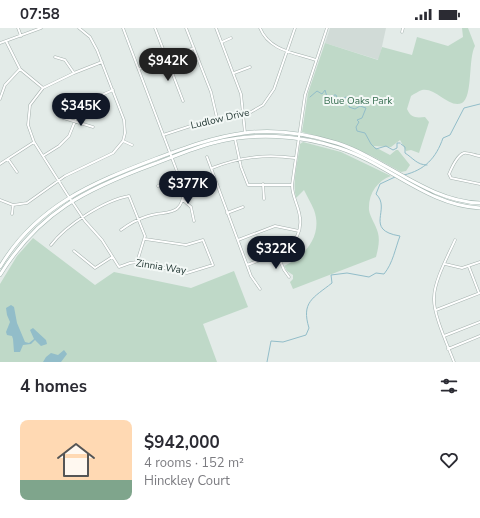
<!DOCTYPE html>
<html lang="en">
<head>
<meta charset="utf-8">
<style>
	:root { --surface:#fff; --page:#f2f2f3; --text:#2b2b33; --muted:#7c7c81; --accent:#111827 }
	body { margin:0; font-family:"Nunito Sans",sans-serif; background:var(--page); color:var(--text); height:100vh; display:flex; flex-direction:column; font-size:15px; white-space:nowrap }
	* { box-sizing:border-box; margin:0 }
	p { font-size:13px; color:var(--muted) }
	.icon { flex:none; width:22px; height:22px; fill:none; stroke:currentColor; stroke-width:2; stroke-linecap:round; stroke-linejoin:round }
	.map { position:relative; height:334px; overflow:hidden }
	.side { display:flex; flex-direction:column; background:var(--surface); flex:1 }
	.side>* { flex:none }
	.price { position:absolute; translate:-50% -34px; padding:0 9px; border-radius:14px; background:var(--accent); color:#fff; font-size:13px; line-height:26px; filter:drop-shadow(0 1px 2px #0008) }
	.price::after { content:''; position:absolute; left:50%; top:24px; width:12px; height:9px; margin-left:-6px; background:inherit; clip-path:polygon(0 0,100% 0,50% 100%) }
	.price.selected { background:#222; color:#fff }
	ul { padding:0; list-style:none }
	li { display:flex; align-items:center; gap:12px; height:100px; padding:0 20px }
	li span { display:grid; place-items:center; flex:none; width:112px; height:80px; border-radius:8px; color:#555 }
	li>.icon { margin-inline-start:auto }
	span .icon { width:48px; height:48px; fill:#fffc; stroke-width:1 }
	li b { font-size:17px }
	h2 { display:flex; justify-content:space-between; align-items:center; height:48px; padding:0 20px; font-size:17px }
	.status { display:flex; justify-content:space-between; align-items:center; height:28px; padding:0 20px; background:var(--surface); direction:ltr }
	.status svg { height:11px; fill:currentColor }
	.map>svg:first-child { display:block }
</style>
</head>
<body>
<div class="status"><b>07:58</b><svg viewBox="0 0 49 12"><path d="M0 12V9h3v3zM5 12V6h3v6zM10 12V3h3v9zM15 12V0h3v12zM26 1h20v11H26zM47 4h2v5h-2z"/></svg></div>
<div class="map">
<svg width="480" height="334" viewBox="0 0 480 334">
	<rect width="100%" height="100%" fill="#e3ebe8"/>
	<path fill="#d1dbd7" d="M 330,0 L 386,0 L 379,32 L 325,15 Z"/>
	<path fill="#bfd9c8" d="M 462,0 L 468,0 L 475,18 C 468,30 473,69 462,75 C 449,81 436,59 422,62 C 419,63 414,66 411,68 L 407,81 C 411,90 416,90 425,89 L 429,94 L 419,125 L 411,122 L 406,123 L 400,112 L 391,119 L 373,118 L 390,127 L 396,122 L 398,122 L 410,137 L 406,143 L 401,144 L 372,128 L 347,117 L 302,104 L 308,65 L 325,15 L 378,32 L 382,19 L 412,27 L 417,9 L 448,18 L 463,9 Z
		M 303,114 L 341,124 L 391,148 C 377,153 368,166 369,182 C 370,189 376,197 378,205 C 380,213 378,221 376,229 L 293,261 L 290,254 L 293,251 L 293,247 L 287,243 L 284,238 C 306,228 323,207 314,182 C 311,175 307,168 304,162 L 296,170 C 292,153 298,133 300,116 Z
		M 33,210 L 95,257 L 114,244 L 191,260 L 234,243 L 248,279 L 203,296 L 217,334 L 0,334 L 0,256 L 17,228 Z"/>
	<path fill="#92bdc9" d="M 11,277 L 14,279 L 17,295 L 25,314 L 29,315 L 34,311 L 30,302 L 33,300 L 46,312 L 47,316 L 41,318 L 35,312 L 31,316 L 23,317 L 20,324 L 14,324 L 13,311 L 12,308 L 7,307 L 6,304 L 10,294 L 7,287 L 6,280 Z
		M 64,322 L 67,326 L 61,334 L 43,334 L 46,329 L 51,325 L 58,327 Z"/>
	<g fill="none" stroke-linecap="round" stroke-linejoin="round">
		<path stroke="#92bdc9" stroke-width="1" d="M 310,69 L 317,63 L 322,66 L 325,62 L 327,69 L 332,70 L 334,67 L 336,67 L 338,72 L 343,74 L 345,69 L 352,71 L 355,75 L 349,76 L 349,79 L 355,81 L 360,78 L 366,80 L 362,90 L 357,92 L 359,94 L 356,99 L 357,103 L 365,105 L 371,116 L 376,121 L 386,118 L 393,122 L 397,120 L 397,115 L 400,115
			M 401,116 L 405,119 L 405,125 C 413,130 417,137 427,137
			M 404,147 C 425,142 436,130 443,110 L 450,107 L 464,80 L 480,76
			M 267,334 L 271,313 L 283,314 L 306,307 L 309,300 C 301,274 313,270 332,255 L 331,247 L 347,245 L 369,249 L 376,245 L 384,246 C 393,235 395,221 400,208 C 363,202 392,181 376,166 L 380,156 L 395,149"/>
		<defs>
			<path id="minor" d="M 18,0 L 21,8
				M 155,0 L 183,73
				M 186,0 L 211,64 L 217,90
				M 216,0 L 241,66 L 245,105
				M 260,0 C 269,23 296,25 316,32
				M 402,4 L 403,0
				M 6,13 L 20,41 L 43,60
				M 222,14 L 231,10
				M 0,15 L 41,0
				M 55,29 L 65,32 L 74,45
				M 102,34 L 74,45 L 43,60 L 30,77 L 28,97 L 34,114 L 67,166 L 85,193 L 102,212 L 119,239 L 130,235 L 137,234 L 187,245 L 213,237 L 203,212 L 186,217 L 145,211
				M 139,41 L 194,20
				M 234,45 L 250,39
				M 0,71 L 5,57 L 20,41
				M 60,89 L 93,99
				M 163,107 L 200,95 L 251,84 L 263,77 L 274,61 L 295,0
				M 235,111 L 241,139 L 248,157 L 292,157
				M 123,113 L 132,117
				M 43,128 L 59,118 L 69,108 L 80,81 L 86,74 L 113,62
				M 480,128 C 476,128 468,124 464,125 C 457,127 452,139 449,146 L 451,150 L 480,156
				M 207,129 L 251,248 L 260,261
				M 8,131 L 17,144
				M 0,136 L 34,114
				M 212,140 C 240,129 265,126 295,130
				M 263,156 L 264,171
				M 158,158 L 179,148
				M 0,172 L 13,177 L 27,175 L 65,148 L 113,125 L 123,113 L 125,105 L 124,92 L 97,22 L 90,9 L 79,0
				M 183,172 L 191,179 L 194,193
				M 227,185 L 243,179
				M 12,186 L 13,177
				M 121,202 C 129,196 138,191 148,188 C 167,182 182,190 184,162 L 123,0
				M 238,212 L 275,198 L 299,203
				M 51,217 C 66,197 105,172 129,168 L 145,208 L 137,234
				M 74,223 L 95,240 L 112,229
				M 277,226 L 284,242 L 289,249
				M 445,236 L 462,240 L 480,234
				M 247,237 C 269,228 304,221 300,190 C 299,178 292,169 292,157 L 305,67 L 327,0
				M 469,239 L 479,265
				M 436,282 L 480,265
				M 444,308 L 480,294
				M 448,321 L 480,308
				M 454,334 C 448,318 433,286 434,270 C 434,253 448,228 455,212"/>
			<path id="secondary" d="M 0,239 C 36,178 92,155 155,131 C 184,120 213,109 244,105 C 275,101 308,106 337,115 C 386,131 427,173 480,175
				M 0,247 C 39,184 86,161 154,136 C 173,129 193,120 213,115 C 254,104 299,107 339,120 C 389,136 426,177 480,180"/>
		</defs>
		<use href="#minor" stroke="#a6b2af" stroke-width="3"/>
		<use href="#secondary" stroke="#a3b5b0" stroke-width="4"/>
		<use href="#minor" stroke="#fff" stroke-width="2"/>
		<use href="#secondary" stroke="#fff" stroke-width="3"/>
	</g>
	<g text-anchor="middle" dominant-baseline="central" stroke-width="4" stroke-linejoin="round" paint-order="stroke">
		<g font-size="10" fill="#346c4e" stroke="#f3f8f6">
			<text x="358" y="73">Blue Oaks Park</text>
		</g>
		<g font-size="10" fill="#253a36" stroke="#f3f8f6">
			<text transform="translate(220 91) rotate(-13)">Ludlow Drive</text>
			<text transform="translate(161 239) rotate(9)">Zinnia Way</text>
		</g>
	</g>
</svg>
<b class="price selected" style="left:168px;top:54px">$942K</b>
<b class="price" style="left:81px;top:99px">$345K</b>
<b class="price" style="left:188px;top:177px">$377K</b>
<b class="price" style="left:276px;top:242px">$322K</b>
</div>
<section class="side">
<h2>4 homes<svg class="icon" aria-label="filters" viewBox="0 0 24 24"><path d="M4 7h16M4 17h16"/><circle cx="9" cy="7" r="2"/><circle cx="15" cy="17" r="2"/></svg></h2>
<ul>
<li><span style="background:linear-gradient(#ffd9b3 75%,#7fa58c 0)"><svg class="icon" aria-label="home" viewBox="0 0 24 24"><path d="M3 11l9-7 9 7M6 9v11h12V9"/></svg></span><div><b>$942,000</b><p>4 rooms · 152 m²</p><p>Hinckley Court</p></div><svg class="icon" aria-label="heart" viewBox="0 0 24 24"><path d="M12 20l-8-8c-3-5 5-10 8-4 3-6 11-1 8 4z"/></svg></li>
</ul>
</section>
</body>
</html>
